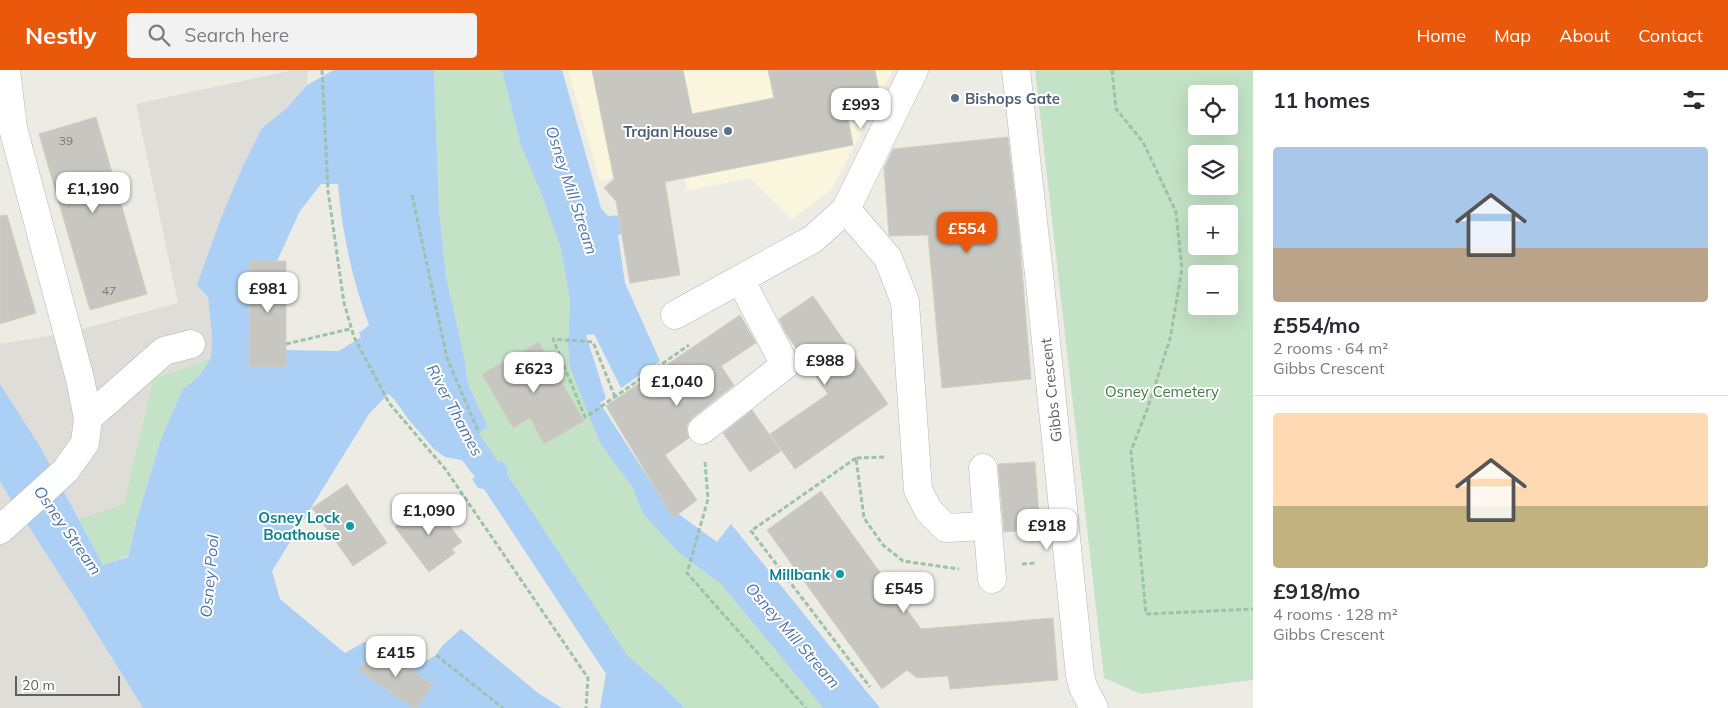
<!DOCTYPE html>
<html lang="en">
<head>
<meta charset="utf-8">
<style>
	:root { --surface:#fff; --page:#f2f2f3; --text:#2b2b33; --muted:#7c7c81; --line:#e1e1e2; --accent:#ea580c }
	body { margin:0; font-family:Mulish,sans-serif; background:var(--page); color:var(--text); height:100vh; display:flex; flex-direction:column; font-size:19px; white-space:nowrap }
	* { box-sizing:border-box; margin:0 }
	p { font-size:16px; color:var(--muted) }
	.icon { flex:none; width:28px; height:28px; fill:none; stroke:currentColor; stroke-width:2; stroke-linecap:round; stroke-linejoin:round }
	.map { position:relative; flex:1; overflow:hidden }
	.sheet { display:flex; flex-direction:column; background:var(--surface); width:475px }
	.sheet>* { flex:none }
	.fabs { position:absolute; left:1188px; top:15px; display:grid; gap:10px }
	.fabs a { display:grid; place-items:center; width:50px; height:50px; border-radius:5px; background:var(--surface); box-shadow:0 5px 20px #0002; font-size:25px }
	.scale { position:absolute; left:15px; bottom:12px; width:105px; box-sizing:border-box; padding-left:5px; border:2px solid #5c5f63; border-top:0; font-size:14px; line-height:18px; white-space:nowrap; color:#5c5f63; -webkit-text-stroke:4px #fff; paint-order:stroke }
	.price { position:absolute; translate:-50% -42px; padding:0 11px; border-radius:10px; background:#fff; color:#222; font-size:16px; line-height:32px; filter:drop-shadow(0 1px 2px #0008) }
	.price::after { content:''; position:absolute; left:50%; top:30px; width:15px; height:11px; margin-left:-8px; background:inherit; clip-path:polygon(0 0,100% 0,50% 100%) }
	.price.active { background:var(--accent); color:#fff }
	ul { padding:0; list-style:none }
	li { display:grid; align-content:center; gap:10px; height:265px; padding:0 20px }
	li+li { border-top:1px solid var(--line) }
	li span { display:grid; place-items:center; height:155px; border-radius:5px; color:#555 }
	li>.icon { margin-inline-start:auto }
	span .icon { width:90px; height:90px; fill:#fffc; stroke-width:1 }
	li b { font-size:21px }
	h2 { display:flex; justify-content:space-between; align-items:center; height:60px; padding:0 20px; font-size:21px }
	header { display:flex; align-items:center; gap:30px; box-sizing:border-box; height:70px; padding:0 25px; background:var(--accent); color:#fff }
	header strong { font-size:24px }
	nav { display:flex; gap:28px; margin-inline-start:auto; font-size:18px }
	.search { width:350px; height:45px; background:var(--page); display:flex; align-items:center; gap:12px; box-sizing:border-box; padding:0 18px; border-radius:5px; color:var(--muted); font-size:19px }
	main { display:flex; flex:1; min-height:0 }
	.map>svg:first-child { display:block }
</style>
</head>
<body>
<header>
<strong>Nestly</strong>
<div class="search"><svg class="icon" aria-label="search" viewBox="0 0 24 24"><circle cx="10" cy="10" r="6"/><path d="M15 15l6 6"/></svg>Search here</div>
<nav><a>Home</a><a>Map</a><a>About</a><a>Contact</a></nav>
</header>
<main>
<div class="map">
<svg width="1253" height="638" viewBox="0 0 1253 638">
	<rect width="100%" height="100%" fill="#edece4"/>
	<path fill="#faf5dd" d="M 568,0 L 893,0 L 832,119 L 792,149 L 750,108 L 687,121 L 680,92 L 600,111 Z"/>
	<path fill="#dfddd8" d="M 293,0 L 308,0 L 307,15 L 287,38 L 262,58 L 242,98 L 221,148 L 208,227 L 212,266 L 211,288 L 153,309 L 124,434 L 79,449 L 41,378 L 0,314 L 0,274 L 67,263 L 178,233 L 136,34 Z
		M 0,412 L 76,530 L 143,638 L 0,638 Z"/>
	<path fill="#c4e2c6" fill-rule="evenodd" d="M 434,0 L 502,0 L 521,76 L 543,128 L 561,179 L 570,231 L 568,274 L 600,373 L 633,418 L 642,442 L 678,482 L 721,514 L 823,638 L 685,638 L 667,620 L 627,585 L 507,404 L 508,399 L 499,393 L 479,363 L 488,357 L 468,314 L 464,286 L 446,206 L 439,140 Z
		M 1035,0 L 1253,0 L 1253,610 L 1141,624 L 1104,608 ZM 1196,24 L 1229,24 L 1229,56 L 1196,56 ZM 1196,84 L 1229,84 L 1229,116 L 1196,116 ZM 1196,144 L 1229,144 L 1229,176 L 1196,176 ZM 1196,204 L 1229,204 L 1229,236 L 1196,236 Z
		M 211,288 L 199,306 L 182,320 L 161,369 L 137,449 L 128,486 L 103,495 L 79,449 L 124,434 L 153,309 Z"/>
	<path fill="#accff5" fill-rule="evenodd" d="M 334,0 L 434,0 L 439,140 L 446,206 L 464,286 L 468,314 L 488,357 L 479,363 L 499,393 L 502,391 L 508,399 L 507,404 L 627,585 L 667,620 L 685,638 L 600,638 L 606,604 L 484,419 L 478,418 L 472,409 L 475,407 L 462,390 L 445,387 L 434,379 L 409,350 L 394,329 L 388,324 L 369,344 L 272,501 L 280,529 L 345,583 L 364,572 L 377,576 L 412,599 L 436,585 L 442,576 L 461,559 L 538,623 L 562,638 L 143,638 L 76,530 L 0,412 L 0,314 L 41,378 L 103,495 L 128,487 L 137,449 L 161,369 L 182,320 L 199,306 L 211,288 L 212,266 L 208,227 L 197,215 L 221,148 L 242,98 L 262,58 L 287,38 L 307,15 ZM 321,114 L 338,114 C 342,162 352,210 369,255 L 359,263 L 361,267 L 339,281 L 286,280 L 286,297 L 249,297 L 250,191 L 277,191 L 300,141 Z
		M 502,0 L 562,0 L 601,138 L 608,146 L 669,142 L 637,160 L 618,165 L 625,213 L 660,291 L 621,318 L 594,264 L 586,265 L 606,328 L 600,333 L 665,434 L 717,472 L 731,454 L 880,638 L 823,638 L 721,514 L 678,482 L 647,448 L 642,442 L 633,418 L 600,373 L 570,297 L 568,274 L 570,231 L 561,179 L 543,128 L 521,76 Z"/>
	<path fill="#c8c6c1" stroke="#d1cec3" d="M 592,0 L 683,0 L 692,44 L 774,28 L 768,0 L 875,0 L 880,25 L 845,32 L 853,75 L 665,112 L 680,205 L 630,213 L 616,131 L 604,118 L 614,109 Z
		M 96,47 L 147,224 L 90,240 L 39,64 Z
		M 1008,67 L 1019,163 L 1031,309 L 942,318 L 928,165 L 890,166 L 889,165 L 884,98 L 893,79 Z
		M 7,145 L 36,243 L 0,254 L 0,146 Z
		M 250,191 L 286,191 L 286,297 L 249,297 Z
		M 813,226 L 888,334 L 795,399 L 770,364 L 828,324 L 785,262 L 779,249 Z
		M 740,245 L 756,273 L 721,296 L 734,315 L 692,348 L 687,355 L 687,362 L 689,368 L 665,385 L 697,430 L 673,448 L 606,336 Z
		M 539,272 L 584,351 L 544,374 L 530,348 L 513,358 L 482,304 Z
		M 752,340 L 781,381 L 750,402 L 723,363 Z
		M 1035,392 L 1040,459 L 1004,462 L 998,394 Z
		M 347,414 L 387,473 L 353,496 L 312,438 Z
		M 821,421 L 921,559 L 1053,548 L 1058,610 L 950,619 L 948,606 L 917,608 L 907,600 L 882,619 L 767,460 Z
		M 431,431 L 462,472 L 452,479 L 455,483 L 429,502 L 395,457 Z
		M 377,576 L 433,615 L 416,638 L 413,638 L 359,600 Z"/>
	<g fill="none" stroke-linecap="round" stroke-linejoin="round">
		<defs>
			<path id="minor" d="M 1016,0 L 1040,213 L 1080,605 L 1083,617 L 1094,638
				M 846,139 L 888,188 L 905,232 L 918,420 L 929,441 L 946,458 L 987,456
				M 675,245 L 813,169 L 846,139 L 914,0
				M 88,348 L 164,281 L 191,274
				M 702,360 L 785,295 L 740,209
				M 983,398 L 992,509
				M 0,460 L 66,400 L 85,373 L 88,348 L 80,309 L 13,58 L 6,0"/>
		</defs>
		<use href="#minor" stroke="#b4b6ba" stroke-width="29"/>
		<path stroke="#9dc2ab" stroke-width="3" stroke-dasharray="5 2.5" stroke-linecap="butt" d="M 322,0 L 328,121 L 344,233 L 354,267 L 389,333 L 446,400 L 588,608 L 586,638
			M 1112,0 L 1116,39 L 1143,72 L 1176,142 L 1182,199 L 1170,269 L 1148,337 L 1131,381 L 1146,544 L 1253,539
			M 412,125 L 447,288 L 479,363
			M 286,274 L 350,259
			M 615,327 L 593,272 L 553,269 L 585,347 L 589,345 L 689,275
			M 884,387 L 856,388 L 864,448 L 883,475 L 903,491 L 959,499
			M 856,388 L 751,461 L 870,617
			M 705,392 L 708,429 L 687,503 L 806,638
			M 1022,494 L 1036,493
			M 436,585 L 503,638"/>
		<use href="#minor" stroke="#fff" stroke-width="28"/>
	</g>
	<g fill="#5c6f8a" stroke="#fff" stroke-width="2">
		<circle cx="955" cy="28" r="5"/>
		<circle cx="728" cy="61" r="5"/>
	</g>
	<g fill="#0f9aa8" stroke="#fff" stroke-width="2">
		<circle cx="350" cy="456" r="5"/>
		<circle cx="840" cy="504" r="5"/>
	</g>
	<g text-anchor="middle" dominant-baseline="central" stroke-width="4" stroke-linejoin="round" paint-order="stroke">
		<g font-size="12" fill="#77797a">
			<text x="66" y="70">39</text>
			<text x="109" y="220">47</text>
		</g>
		<g font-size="15" font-weight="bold" fill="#4e5e75" stroke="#fff" text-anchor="start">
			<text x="965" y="28">Bishops Gate</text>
			<text x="718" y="61" text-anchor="end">Trajan House</text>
		</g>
		<g font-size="15" fill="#5c5f63" stroke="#fff">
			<text transform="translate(1051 320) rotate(-96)">Gibbs Crescent</text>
		</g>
		<g font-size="15" fill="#3f7f47" stroke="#fff">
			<text x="1162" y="321">Osney Cemetery</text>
		</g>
		<g font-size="15" font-weight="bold" fill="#0d838f" stroke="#fff" text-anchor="end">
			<text x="340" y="447">Osney Lock<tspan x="340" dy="17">Boathouse</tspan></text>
			<text x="830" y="504">Millbank</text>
		</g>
		<g font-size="16" font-style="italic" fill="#4f75ad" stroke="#fff">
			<text transform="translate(572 120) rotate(72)">Osney Mill Stream</text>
			<text transform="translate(455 340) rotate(62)">River Thames</text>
			<text transform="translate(68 460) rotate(55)">Osney Stream</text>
			<text transform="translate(209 506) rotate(-85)">Osney Pool</text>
			<text transform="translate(793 565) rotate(49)">Osney Mill Stream</text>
		</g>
	</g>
</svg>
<div class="fabs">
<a><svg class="icon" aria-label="locate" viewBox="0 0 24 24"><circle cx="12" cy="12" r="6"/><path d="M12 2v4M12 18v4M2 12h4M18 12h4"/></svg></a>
<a><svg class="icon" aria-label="layers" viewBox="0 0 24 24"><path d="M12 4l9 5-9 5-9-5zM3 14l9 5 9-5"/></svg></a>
<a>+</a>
<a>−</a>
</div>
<div class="scale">20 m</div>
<b class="price" style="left:861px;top:60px">£993</b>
<b class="price" style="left:93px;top:144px">£1,190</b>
<b class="price active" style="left:967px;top:184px">£554</b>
<b class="price" style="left:268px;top:244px">£981</b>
<b class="price" style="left:825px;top:316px">£988</b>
<b class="price" style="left:534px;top:324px">£623</b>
<b class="price" style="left:677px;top:337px">£1,040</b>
<b class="price" style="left:429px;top:466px">£1,090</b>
<b class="price" style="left:1047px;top:481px">£918</b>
<b class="price" style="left:904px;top:544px">£545</b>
<b class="price" style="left:396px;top:608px">£415</b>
</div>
<section class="sheet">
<h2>11 homes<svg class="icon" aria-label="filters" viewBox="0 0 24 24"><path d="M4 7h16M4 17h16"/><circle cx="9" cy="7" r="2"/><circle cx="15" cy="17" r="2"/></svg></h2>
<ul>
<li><span style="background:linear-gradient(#a9c7e8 65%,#b9a48a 0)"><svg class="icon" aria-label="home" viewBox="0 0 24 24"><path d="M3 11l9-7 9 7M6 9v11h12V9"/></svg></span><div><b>£554/mo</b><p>2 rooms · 64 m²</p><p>Gibbs Crescent</p></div></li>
<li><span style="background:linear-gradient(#ffd9b3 60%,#c2b280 0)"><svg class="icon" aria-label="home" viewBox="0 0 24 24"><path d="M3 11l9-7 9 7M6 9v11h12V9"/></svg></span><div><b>£918/mo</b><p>4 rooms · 128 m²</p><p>Gibbs Crescent</p></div></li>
</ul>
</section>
</main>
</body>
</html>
